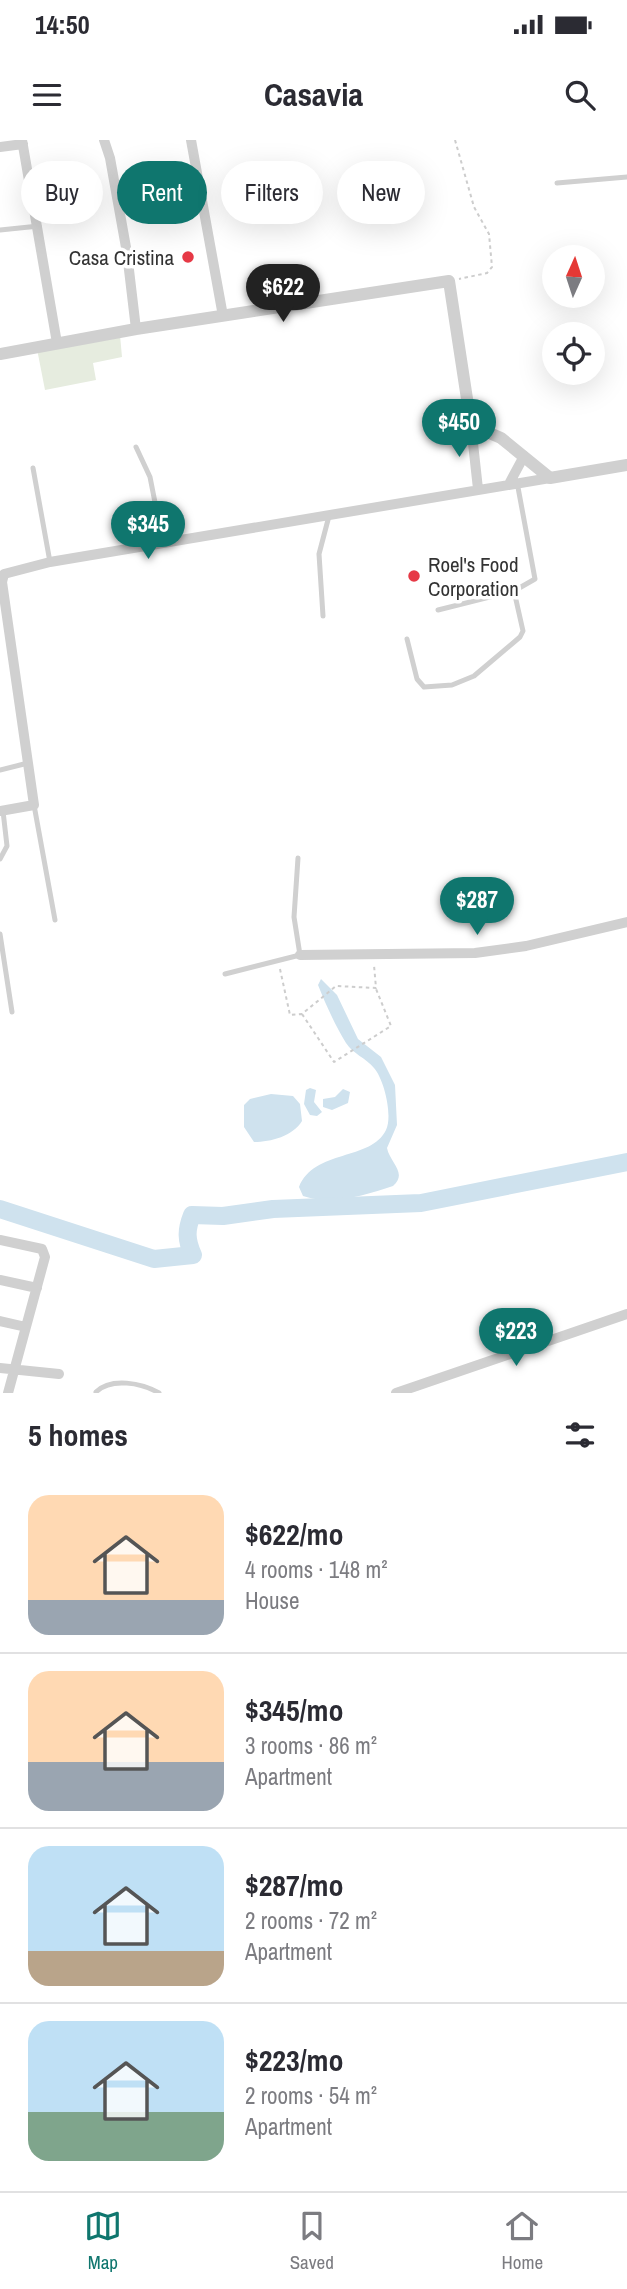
<!DOCTYPE html>
<html lang="en">
<head>
<meta charset="utf-8">
<style>
	:root { --surface:#fff; --page:#f2f2f3; --text:#2b2b33; --muted:#7c7c81; --line:#e1e1e2; --accent:#0f766e }
	body { margin:0; font-family:"Archivo Narrow",sans-serif; background:var(--page); color:var(--text); height:100vh; display:flex; flex-direction:column; font-size:26px; white-space:nowrap }
	* { box-sizing:border-box; margin:0 }
	p { font-size:23px; color:var(--muted) }
	.icon { flex:none; width:38px; height:38px; fill:none; stroke:currentColor; stroke-width:2; stroke-linecap:round; stroke-linejoin:round }
	.map { position:relative; height:1253px; overflow:hidden }
	.side { display:flex; flex-direction:column; background:var(--surface); flex:1 }
	.side>* { flex:none }
	.banner { position:absolute; left:21px; top:21px; width:586px; height:63px; display:flex; gap:14px }
	.needle { width:46px; rotate:3deg }
	.controls { position:absolute; left:542px; top:105px; display:grid; gap:14px }
	.controls a { display:grid; place-items:center; width:63px; height:63px; border-radius:50%; background:var(--surface); box-shadow:0 7px 28px #0002; font-size:35px }
	.price { position:absolute; translate:-50% -60px; padding:0 16px; border-radius:24px; background:var(--accent); color:#fff; font-size:23px; line-height:46px; filter:drop-shadow(0 2px 4px #0008) }
	.price::after { content:''; position:absolute; left:50%; top:42px; width:21px; height:16px; margin-left:-10px; background:inherit; clip-path:polygon(0 0,100% 0,50% 100%) }
	.price.on { background:#222; color:#fff }
	ul { padding:0; list-style:none }
	li { display:flex; align-items:center; gap:21px; height:175px; padding:0 28px }
	li+li { border-top:2px solid var(--line) }
	li span { display:grid; place-items:center; flex:none; width:196px; height:140px; border-radius:21px; color:#555 }
	li>.icon { margin-inline-start:auto }
	span .icon { width:84px; height:84px; fill:#fffc; stroke-width:1 }
	li b { font-size:30px }
	h2 { display:flex; justify-content:space-between; align-items:center; height:84px; padding:0 28px; font-size:30px }
	.tag { padding:0 24px; border-radius:32px; background:var(--surface); box-shadow:0 7px 28px #0002; font-size:24px; line-height:63px }
	.tag.on { background:var(--accent); color:#fff }
	.status { display:flex; justify-content:space-between; align-items:center; height:49px; padding:0 35px; background:var(--surface); direction:ltr }
	.status svg { height:19px; fill:currentColor }
	header { display:flex; justify-content:space-between; align-items:center; height:91px; padding:0 28px; background:var(--surface); font-size:32px; font-weight:700 }
	.menu { display:flex; justify-content:space-around; align-items:center; height:98px; border-top:2px solid var(--line); background:var(--surface); font-size:19px; color:var(--muted) }
	.menu a { display:grid; justify-items:center; gap:4px }
	.menu .on { color:var(--accent) }
	.map>svg:first-child { display:block }
</style>
</head>
<body>
<div class="status"><b>14:50</b><svg viewBox="0 0 49 12"><path d="M0 12V9h3v3zM5 12V6h3v6zM10 12V3h3v9zM15 12V0h3v12zM26 1h20v11H26zM47 4h2v5h-2z"/></svg></div>
<header><svg class="icon" aria-label="menu" viewBox="0 0 24 24"><path d="M4 6h16M4 12h16M4 18h16"/></svg>Casavia<svg class="icon" aria-label="search" viewBox="0 0 24 24"><circle cx="10" cy="10" r="6"/><path d="M15 15l6 6"/></svg></header>
<div class="map">
<svg width="627" height="1253" viewBox="0 0 627 1253">
	<rect width="100%" height="100%" fill="#fff"/>
	<path fill="#e6ecdf" d="M 120,195 L 122,217 L 93,223 L 96,240 L 45,250 L 37,209 Z"/>
	<path fill="#cfe2ee" d="M 321,839 L 337,855 L 358,899 L 381,917 L 395,945 L 397,985 L 387,1008 C 390,1023 408,1033 393,1046 C 365,1055 332,1066 303,1056 L 299,1047 C 314,1009 371,1021 386,990 C 393,976 384,939 374,928 C 366,918 353,914 346,903 C 335,885 326,865 318,845 Z
		M 310,948 L 316,950 L 314,962 L 322,972 L 317,976 L 310,975 L 304,964 L 306,950 Z
		M 343,949 L 350,952 L 348,963 L 332,970 L 323,967 L 323,959 L 335,957 Z
		M 271,954 L 293,956 L 300,964 L 302,981 C 293,996 271,1002 254,1002 L 244,987 L 244,965 L 250,959 Z"/>
	<g fill="none" stroke-linecap="round" stroke-linejoin="round">
		<path stroke="#cfe2ee" stroke-width="18" d="M 0,1069 L 154,1119 L 193,1115 C 186,1100 186,1090 192,1075 L 223,1076 L 273,1069 L 421,1063 L 627,1022"/>
		<path stroke="#cdcdcd" stroke-width="2" stroke-dasharray="3.5 3.5" stroke-linecap="butt" d="M 455,0 L 474,67 L 489,94 L 492,127 L 487,133 L 459,139
			M 280,829 L 290,875 L 302,874 L 336,846 L 376,848 L 374,825
			M 302,874 L 334,922 L 391,886 L 376,849"/>
		<path stroke="#d0d0d0" stroke-width="5" d="M 557,43 L 627,37
			M 0,90 L 39,86
			M 136,307 L 150,337 L 163,403
			M 33,328 L 50,422
			M 438,470 L 514,451 L 535,439 L 517,342
			M 323,476 L 319,414 L 329,376
			M 407,499 L 417,539 L 424,547 L 452,545 L 474,536 L 520,497 L 523,491 L 514,451
			M 0,630 L 28,623
			M 34,665 L 55,780
			M 0,719 L 7,706 L 3,671
			M 0,794 L 12,872
			M 225,834 L 300,815 L 294,777 L 298,718
			M 96,1252 C 111,1237 142,1243 159,1253"/>
		<path stroke="#d0d0d0" stroke-width="10" d="M 22,0 L 57,203
			M 104,0 L 110,18 L 127,113 L 136,189
			M 191,0 L 223,176
			M 0,7 L 23,4
			M 471,285 L 478,349
			M 509,344 L 524,316
			M 0,671 L 34,665 L 2,442 L 4,434 L 50,422 L 550,338
			M 300,815 L 475,813 L 526,806 L 627,782
			M 0,1100 L 42,1109 L 45,1117 L 8,1253
			M 0,1140 L 37,1148
			M 0,1181 L 26,1187
			M 0,1228 L 59,1234
			M 396,1253 L 627,1174"/>
		<path stroke="#d0d0d0" stroke-width="12" d="M 0,214 L 136,189 L 449,141 L 471,285 L 501,298 L 550,338 L 627,325"/>
	</g>
	<g fill="#e63946" stroke="#fff" stroke-width="2.5">
		<circle cx="188" cy="117" r="7"/>
		<circle cx="414" cy="436" r="7"/>
	</g>
	<g text-anchor="middle" dominant-baseline="central" stroke-width="7" stroke-linejoin="round" paint-order="stroke">
		<g font-size="21" fill="#333" stroke="#fff" text-anchor="end">
			<text x="174" y="117">Casa Cristina</text>
			<text x="428" y="424" text-anchor="start">Roel's Food<tspan x="428" dy="24">Corporation</tspan></text>
		</g>
	</g>
</svg>
<div class="controls">
<a><svg class="needle" viewBox="-14 -14 28 28"><path d="M0-13l5 13h-10z" fill="#e53935"/><path d="M0 13l5-13h-10z" fill="#7c7c81"/></svg></a>
<a><svg class="icon" aria-label="locate" viewBox="0 0 24 24"><circle cx="12" cy="12" r="6"/><path d="M12 2v4M12 18v4M2 12h4M18 12h4"/></svg></a>
</div>
<b class="price on" style="left:283px;top:184px">$622</b>
<b class="price" style="left:459px;top:319px">$450</b>
<b class="price" style="left:148px;top:421px">$345</b>
<b class="price" style="left:477px;top:797px">$287</b>
<b class="price" style="left:516px;top:1228px">$223</b>
<div class="banner">
<a class="tag">Buy</a>
<a class="tag on">Rent</a>
<a class="tag">Filters</a>
<a class="tag">New</a>
</div>
</div>
<section class="side">
<h2>5 homes<svg class="icon" aria-label="filters" viewBox="0 0 24 24"><path d="M4 7h16M4 17h16"/><circle cx="9" cy="7" r="2"/><circle cx="15" cy="17" r="2"/></svg></h2>
<ul>
<li><span style="background:linear-gradient(#ffd9b3 75%,#9aa5b1 0)"><svg class="icon" aria-label="home" viewBox="0 0 24 24"><path d="M3 11l9-7 9 7M6 9v11h12V9"/></svg></span><div><b>$622/mo</b><p>4 rooms · 148 m²</p><p>House</p></div></li>
<li><span style="background:linear-gradient(#ffd9b3 65%,#9aa5b1 0)"><svg class="icon" aria-label="home" viewBox="0 0 24 24"><path d="M3 11l9-7 9 7M6 9v11h12V9"/></svg></span><div><b>$345/mo</b><p>3 rooms · 86 m²</p><p>Apartment</p></div></li>
<li><span style="background:linear-gradient(#bfe0f5 75%,#b9a48a 0)"><svg class="icon" aria-label="home" viewBox="0 0 24 24"><path d="M3 11l9-7 9 7M6 9v11h12V9"/></svg></span><div><b>$287/mo</b><p>2 rooms · 72 m²</p><p>Apartment</p></div></li>
<li><span style="background:linear-gradient(#bfe0f5 65%,#7fa58c 0)"><svg class="icon" aria-label="home" viewBox="0 0 24 24"><path d="M3 11l9-7 9 7M6 9v11h12V9"/></svg></span><div><b>$223/mo</b><p>2 rooms · 54 m²</p><p>Apartment</p></div></li>
</ul>
</section>
<nav class="menu">
<a class="on"><svg class="icon" aria-label="map" viewBox="0 0 24 24"><path d="M3 6l6-2 6 2 6-2v14l-6 2-6-2-6 2zM9 4v14M15 6v14"/></svg>Map</a>
<a><svg class="icon" aria-label="saved" viewBox="0 0 24 24"><path d="M7 4h10v16l-5-4-5 4z"/></svg>Saved</a>
<a><svg class="icon" aria-label="home" viewBox="0 0 24 24"><path d="M3 11l9-7 9 7M6 9v11h12V9"/></svg>Home</a>
</nav>
</body>
</html>
